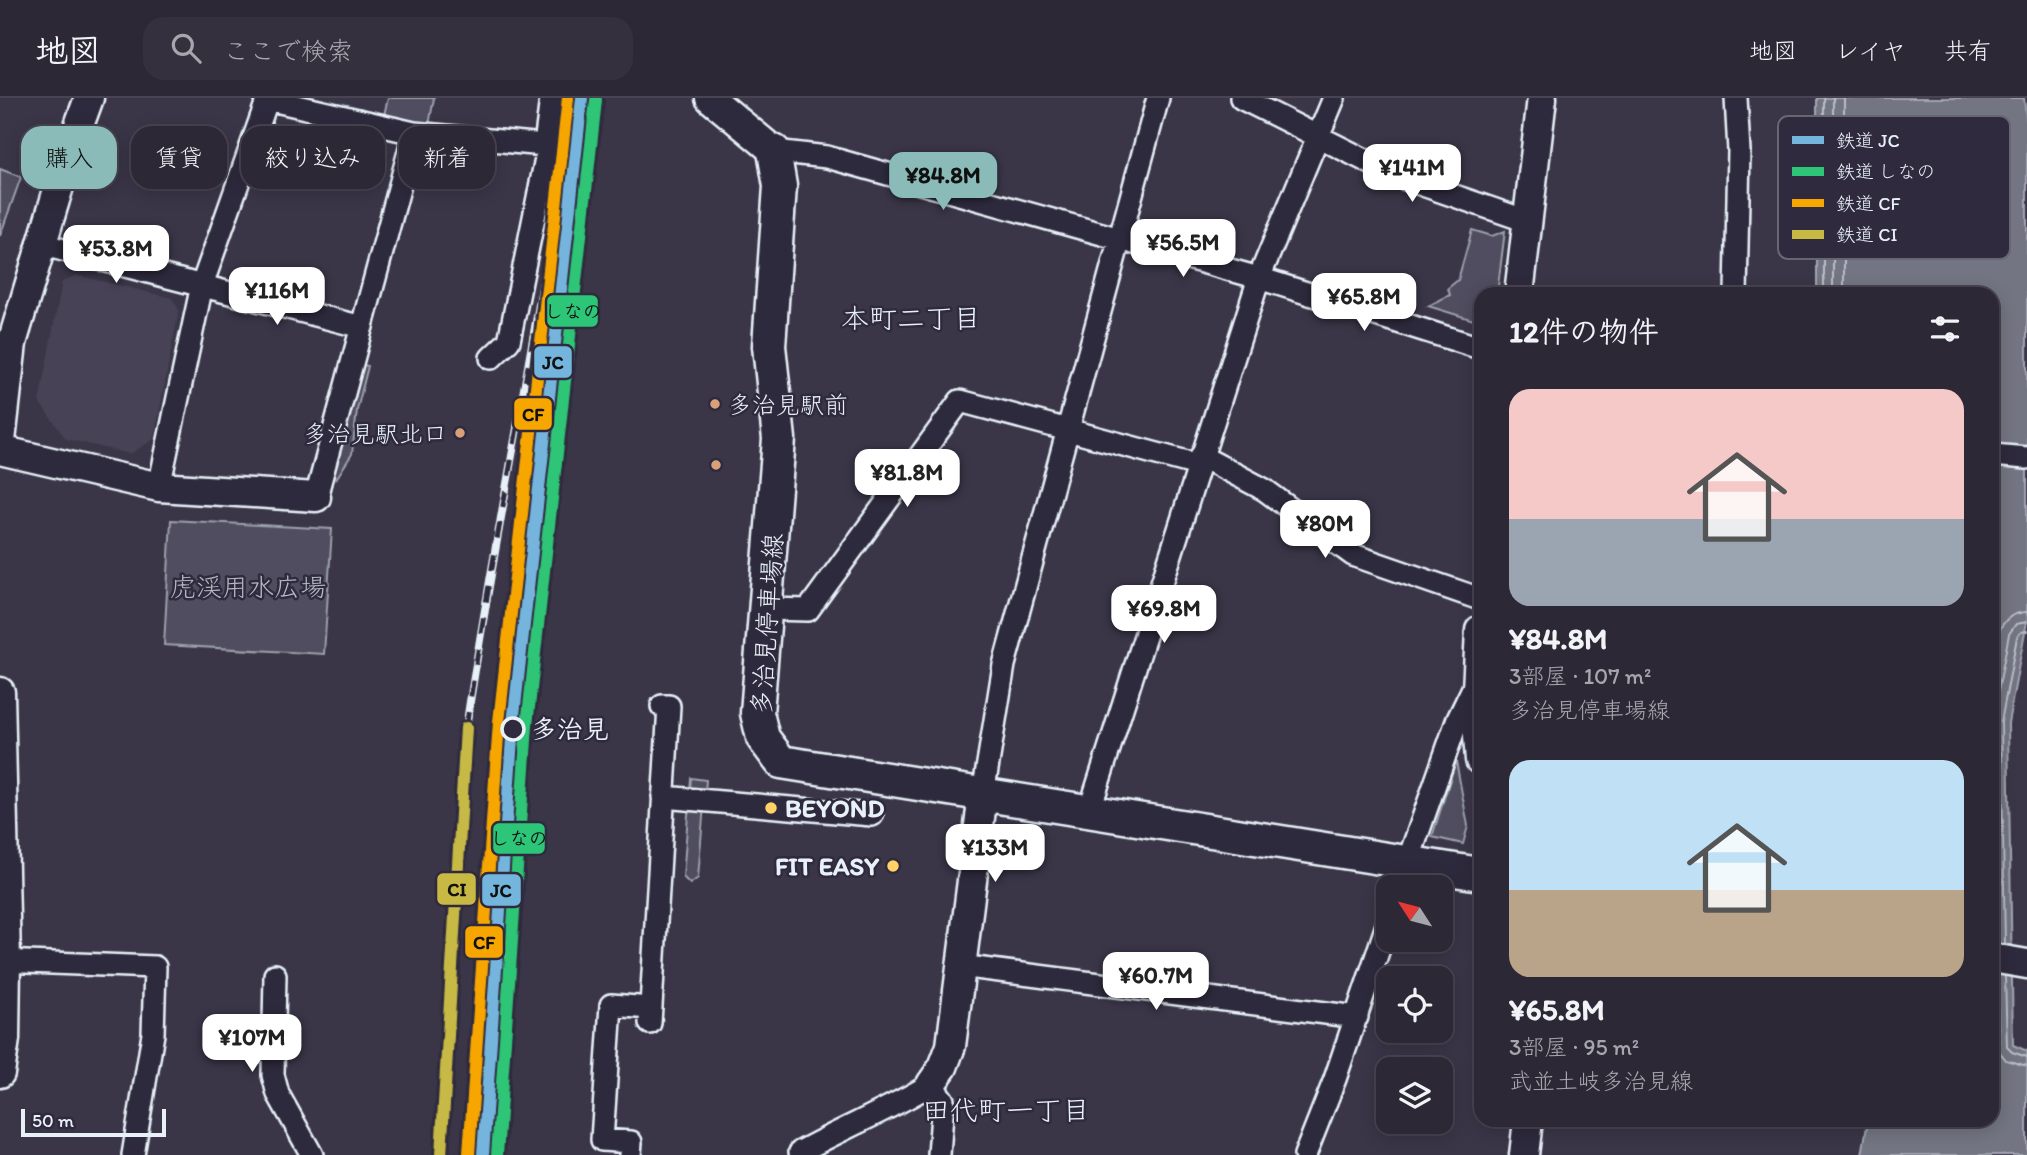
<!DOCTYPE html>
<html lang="ja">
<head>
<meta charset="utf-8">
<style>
	:root { --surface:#2c2836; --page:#34303e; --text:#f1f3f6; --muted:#a6a6ad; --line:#484451; --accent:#8bbbb9 }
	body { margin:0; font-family:Itim,"Klee One",sans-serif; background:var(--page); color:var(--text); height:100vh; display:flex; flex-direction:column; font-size:26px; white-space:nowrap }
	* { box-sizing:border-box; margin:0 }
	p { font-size:23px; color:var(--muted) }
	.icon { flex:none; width:38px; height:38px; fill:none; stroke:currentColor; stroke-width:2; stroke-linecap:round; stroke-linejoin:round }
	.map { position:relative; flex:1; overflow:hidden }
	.sheet { position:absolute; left:1474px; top:189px; width:525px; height:840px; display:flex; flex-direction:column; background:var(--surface); border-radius:21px; box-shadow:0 4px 18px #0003,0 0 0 2px var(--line) }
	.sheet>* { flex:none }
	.hud { position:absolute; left:21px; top:28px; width:665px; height:63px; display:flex; gap:14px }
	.needle { width:46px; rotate:306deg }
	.tools { position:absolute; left:1376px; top:777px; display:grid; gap:14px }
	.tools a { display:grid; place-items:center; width:77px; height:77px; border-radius:14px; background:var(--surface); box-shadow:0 4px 18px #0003,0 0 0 2px var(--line); font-size:35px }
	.scale { position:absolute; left:21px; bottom:18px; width:145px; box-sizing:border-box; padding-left:7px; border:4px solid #e8f1f8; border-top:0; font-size:19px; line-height:24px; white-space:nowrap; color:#e8f1f8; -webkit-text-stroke:5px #2f2a3d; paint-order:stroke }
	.price { position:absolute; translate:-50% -60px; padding:0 16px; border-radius:14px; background:#fff; color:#222; font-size:23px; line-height:46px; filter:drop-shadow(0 2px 4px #0008) }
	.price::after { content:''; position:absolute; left:50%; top:42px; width:21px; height:16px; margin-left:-10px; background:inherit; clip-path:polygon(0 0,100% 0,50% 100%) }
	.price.active { background:var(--accent); color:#111 }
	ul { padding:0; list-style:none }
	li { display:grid; align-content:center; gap:14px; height:371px; padding:0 35px }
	li span { display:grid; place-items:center; height:217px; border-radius:21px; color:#555 }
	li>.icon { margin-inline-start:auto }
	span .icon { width:126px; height:126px; fill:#fffc; stroke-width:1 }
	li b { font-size:30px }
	h2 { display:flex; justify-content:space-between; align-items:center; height:84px; padding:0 35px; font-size:30px }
	.pill { padding:0 24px; border-radius:21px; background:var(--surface); box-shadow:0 4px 18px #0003,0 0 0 2px var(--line); font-size:24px; line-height:63px }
	.pill.active { background:var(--accent); color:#111 }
	header { display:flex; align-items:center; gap:42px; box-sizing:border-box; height:98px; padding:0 35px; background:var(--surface); border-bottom:2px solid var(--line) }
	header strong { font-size:33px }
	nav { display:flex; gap:38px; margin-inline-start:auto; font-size:24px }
	.search { width:490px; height:63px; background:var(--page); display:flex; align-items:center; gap:18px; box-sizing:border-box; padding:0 24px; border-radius:21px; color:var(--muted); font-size:26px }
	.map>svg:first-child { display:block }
</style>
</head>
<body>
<header>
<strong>地図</strong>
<div class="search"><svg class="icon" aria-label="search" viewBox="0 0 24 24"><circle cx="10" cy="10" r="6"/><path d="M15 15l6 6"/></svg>ここで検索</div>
<nav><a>地図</a><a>レイヤ</a><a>共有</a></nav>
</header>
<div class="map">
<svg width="2027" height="1057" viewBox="0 0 2027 1057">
	<rect width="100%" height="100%" fill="#3a3648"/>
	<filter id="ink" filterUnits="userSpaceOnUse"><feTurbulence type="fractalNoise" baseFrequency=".0143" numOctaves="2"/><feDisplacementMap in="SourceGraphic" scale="14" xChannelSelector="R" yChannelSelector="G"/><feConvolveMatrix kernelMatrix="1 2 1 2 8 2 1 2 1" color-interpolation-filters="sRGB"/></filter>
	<g filter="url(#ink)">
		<path fill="#464354" d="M 76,177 L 172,200 L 179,212 L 154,341 L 130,356 L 66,341 L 39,304 L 62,184 Z"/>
		<path fill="#504e5f" stroke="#9ca0ac" stroke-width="2" d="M 388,0 L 434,0 L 429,27 L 384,17 Z
			M 0,71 L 21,79 L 0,138 Z
			M 1472,132 L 1492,138 L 1505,133 L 1497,196 L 1480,196 L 1480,224 L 1428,208 L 1450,197 L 1448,190 L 1458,182 Z
			M 363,267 L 368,268 L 357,312 L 352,356 L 336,381 L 331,380 Z
			M 171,422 L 332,431 L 324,556 L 164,547 Z
			M 1456,663 L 1468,728 L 1463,746 L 1432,739 Z
			M 691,680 L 706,682 L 698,780 L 690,786 L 683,779 Z"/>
		<path fill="#737482" stroke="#a2a6b1" stroke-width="2" d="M 1817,0 L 2024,0 L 2027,28 L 2027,523 L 2008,625 L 2013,947 L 2027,953 L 2027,1057 L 1862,1057 L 1868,1022 L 1992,1022 L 1992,196 L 1817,196 Z"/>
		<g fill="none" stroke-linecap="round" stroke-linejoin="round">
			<path stroke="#b9bfc9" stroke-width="2" d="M 1824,0 L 1824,196
				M 1833,0 L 1833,196
				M 1844,0 L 1844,196
				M 1992,569 C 1996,545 1996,515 2027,514
				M 1996,845 L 1992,624 L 2009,536 L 2016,526 L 2027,524
				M 2005,846 L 2001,624 L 2017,539 L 2021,534 L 2027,533
				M 1996,877 L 1999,953 L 2006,962 L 2027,968
				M 2005,878 L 2007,949 L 2012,954 L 2027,959"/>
			<defs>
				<path id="street" d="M 1241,0 L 1397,78 L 1527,123
					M 1736,0 L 1739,53 L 1736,196
					M 267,1 L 414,35 L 545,47 L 551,0
					M 774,53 L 827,59 L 1259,180 L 1480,250
					M 40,146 L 362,229
					M 491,260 L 509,243 L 547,55 L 545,47
					M 1992,357 L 2027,360
					M 1201,358 L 1265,392 L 1353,457 L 1480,501
					M 159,389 L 202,187 L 268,0
					M 316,399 L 414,35
					M 767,511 L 808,512 L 960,303 L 1198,367
					M 983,696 L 1004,567 L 1158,0
					M 663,699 L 872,717
					M 1089,714 L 1259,180 L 1334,0
					M 1399,789 L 1457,623 L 1474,588
					M 0,863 L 155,869 L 153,936 L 133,1057
					M 960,868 L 1357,919
					M 275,877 L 273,977 L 278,996 L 312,1057
					M 650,925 L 669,608 L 662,608
					M 800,1054 C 843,1030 889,1012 931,986 L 943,1002 L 939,1057
					M 630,1057 L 631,1044 L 602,1042 L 611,907 L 651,910
					M 1305,1057 L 1335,981 L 1388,824"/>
				<path id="secondary" d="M 89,0 L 70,52 L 12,245 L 0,352 L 159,389 L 316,399
					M 710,0 L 774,53
					M 1519,196 L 1542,0
					M 1480,532 L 1476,613 L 1480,662
					M 0,594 L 6,863 L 5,941 L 0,975
					M 1992,860 L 2027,866
					M 931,986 L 943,969 L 951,948 L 983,696
					M 1524,1057 L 1528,1022"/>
				<path id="primary" d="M 774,53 L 780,88 L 769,248 L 779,341 L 757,615 L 763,640 L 781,664 L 1480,776"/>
			</defs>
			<use href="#street" stroke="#e8f1f8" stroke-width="26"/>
			<use href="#secondary" stroke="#e8f1f8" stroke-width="33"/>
			<use href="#primary" stroke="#e8f1f8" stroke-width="37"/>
			<use href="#street" stroke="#2f2a3d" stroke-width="21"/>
			<use href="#secondary" stroke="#2f2a3d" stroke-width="28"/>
			<use href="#primary" stroke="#2f2a3d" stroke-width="32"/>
			<defs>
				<path id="rail" d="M 466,630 C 497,421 542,214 571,5"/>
			</defs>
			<use href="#rail" stroke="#e8f1f8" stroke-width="8"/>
			<use href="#rail" stroke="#2f2a3d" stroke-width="5" stroke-dasharray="16" stroke-linecap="butt"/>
			<defs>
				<path id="rail-1" d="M 483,1057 L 513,626 L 582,0"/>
				<path id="rail-2" d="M 497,1057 L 527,627 L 596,2"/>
				<path id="rail-3" d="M 469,1056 L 499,624 L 568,0"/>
				<path id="rail-4" d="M 441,1057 L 466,630"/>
			</defs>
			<use href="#rail-1" stroke="#2f2a3d" stroke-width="18"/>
			<use href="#rail-2" stroke="#2f2a3d" stroke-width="18"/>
			<use href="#rail-3" stroke="#2f2a3d" stroke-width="18"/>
			<use href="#rail-4" stroke="#2f2a3d" stroke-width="18"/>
			<use href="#rail-1" stroke="#74b5dd" stroke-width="12"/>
			<use href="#rail-2" stroke="#2dc577" stroke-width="12"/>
			<use href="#rail-3" stroke="#f7a600" stroke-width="12"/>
			<use href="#rail-4" stroke="#c7b944" stroke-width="12"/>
		</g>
	</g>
	<g fill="#d9a179" stroke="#2f2a3d" stroke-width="2.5">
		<circle cx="715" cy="306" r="6"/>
		<circle cx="460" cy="335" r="6"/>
		<circle cx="716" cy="367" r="6"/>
	</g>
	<circle fill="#2f2a3d" stroke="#e8f1f8" stroke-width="3.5" cx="513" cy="631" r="11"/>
	<g fill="#ffd166" stroke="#2f2a3d" stroke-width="2.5">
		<circle cx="771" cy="710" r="7"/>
		<circle cx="893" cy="768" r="7"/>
	</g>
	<g text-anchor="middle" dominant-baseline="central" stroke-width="5" stroke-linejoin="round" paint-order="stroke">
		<g font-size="24" fill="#e8f1f8" stroke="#2f2a3d" text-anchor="start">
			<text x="728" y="306">多治見駅前</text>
			<text x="447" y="335" text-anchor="end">多治見駅北口</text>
		</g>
		<g font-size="26" fill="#b3b8c2" stroke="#2f2a3d">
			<text x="248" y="489">虎渓用水広場</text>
		</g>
		<g font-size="26" fill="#e8f1f8" stroke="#2f2a3d">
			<text transform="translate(767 526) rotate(-86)">多治見停車場線</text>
		</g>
		<g font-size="26" font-weight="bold" fill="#e8f1f8" stroke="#2f2a3d" text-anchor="start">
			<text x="531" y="631">多治見</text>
		</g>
		<g font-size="26" font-weight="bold" fill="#e8f1f8" stroke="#2f2a3d" text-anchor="start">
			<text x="785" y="710">BEYOND</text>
			<text x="879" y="768" text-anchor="end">FIT EASY</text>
		</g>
		<g font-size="28" fill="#e8f1f8" stroke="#2f2a3d">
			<text x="911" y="220">本町二丁目</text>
			<text x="1006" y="1012">田代町一丁目</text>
		</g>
	</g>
	<rect x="1778" y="18" width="232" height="143" rx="10" fill="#2f2a3d" stroke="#666675" stroke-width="2"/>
	<rect x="1792" y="38" width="32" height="8" fill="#74b5dd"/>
	<rect x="1792" y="69" width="32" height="9" fill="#2dc577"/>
	<rect x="1792" y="101" width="32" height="8" fill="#f7a600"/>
	<rect x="1792" y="132" width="32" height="9" fill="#c7b944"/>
	<g font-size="19" fill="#e8f1f8">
		<text x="1836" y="49">鉄道 JC</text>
		<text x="1836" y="80">鉄道 しなの</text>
		<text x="1836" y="112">鉄道 CF</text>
		<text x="1836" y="143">鉄道 CI</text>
	</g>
	<g stroke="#2f2a3d" stroke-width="2.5">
		<rect x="546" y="196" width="53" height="34" rx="7" fill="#2dc577"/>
		<rect x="533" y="247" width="40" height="34" rx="7" fill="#74b5dd"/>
		<rect x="513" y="299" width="40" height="34" rx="7" fill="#f7a600"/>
		<rect x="492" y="724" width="54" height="33" rx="7" fill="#2dc577"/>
		<rect x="436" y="774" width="41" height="34" rx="7" fill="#c7b944"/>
		<rect x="481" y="775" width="41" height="34" rx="7" fill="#74b5dd"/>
		<rect x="464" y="827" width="40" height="34" rx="7" fill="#f7a600"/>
	</g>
	<g font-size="19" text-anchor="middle" font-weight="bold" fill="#111">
		<text x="573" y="220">しなの</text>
		<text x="553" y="271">JC</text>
		<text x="533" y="323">CF</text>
		<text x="519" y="747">しなの</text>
		<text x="457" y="798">CI</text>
		<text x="501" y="799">JC</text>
		<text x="484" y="851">CF</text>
	</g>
</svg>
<div class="tools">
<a><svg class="needle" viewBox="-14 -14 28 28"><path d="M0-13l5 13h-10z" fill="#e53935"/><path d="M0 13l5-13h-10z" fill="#a6a6ad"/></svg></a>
<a><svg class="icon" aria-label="locate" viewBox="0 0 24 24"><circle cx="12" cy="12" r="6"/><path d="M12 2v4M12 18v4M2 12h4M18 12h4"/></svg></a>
<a><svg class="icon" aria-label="layers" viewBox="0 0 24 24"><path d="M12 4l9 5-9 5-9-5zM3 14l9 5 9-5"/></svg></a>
</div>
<div class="scale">50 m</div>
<b class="price" style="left:1412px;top:106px">¥141M</b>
<b class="price active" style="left:943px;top:114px">¥84.8M</b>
<b class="price" style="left:1183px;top:181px">¥56.5M</b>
<b class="price" style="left:116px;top:187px">¥53.8M</b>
<b class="price" style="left:277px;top:229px">¥116M</b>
<b class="price" style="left:1364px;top:235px">¥65.8M</b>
<b class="price" style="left:907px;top:411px">¥81.8M</b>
<b class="price" style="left:1325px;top:462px">¥80M</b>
<b class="price" style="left:1164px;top:547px">¥69.8M</b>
<b class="price" style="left:995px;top:786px">¥133M</b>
<b class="price" style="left:1156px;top:914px">¥60.7M</b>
<b class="price" style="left:252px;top:976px">¥107M</b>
<div class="hud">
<a class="pill active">購入</a>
<a class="pill">賃貸</a>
<a class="pill">絞り込み</a>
<a class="pill">新着</a>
</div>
<section class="sheet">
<h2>12件の物件<svg class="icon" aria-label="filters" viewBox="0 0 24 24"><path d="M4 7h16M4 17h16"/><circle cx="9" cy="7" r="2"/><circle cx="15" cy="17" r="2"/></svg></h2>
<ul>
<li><span style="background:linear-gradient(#f6c9c9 60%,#9aa5b1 0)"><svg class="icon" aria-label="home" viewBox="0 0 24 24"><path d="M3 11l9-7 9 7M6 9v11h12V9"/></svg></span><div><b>¥84.8M</b><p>3部屋 · 107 m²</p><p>多治見停車場線</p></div></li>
<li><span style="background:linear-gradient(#bfe0f5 60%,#b9a48a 0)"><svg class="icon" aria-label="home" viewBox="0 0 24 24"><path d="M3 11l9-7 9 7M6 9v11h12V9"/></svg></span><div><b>¥65.8M</b><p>3部屋 · 95 m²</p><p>武並土岐多治見線</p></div></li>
</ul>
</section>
</div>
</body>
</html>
